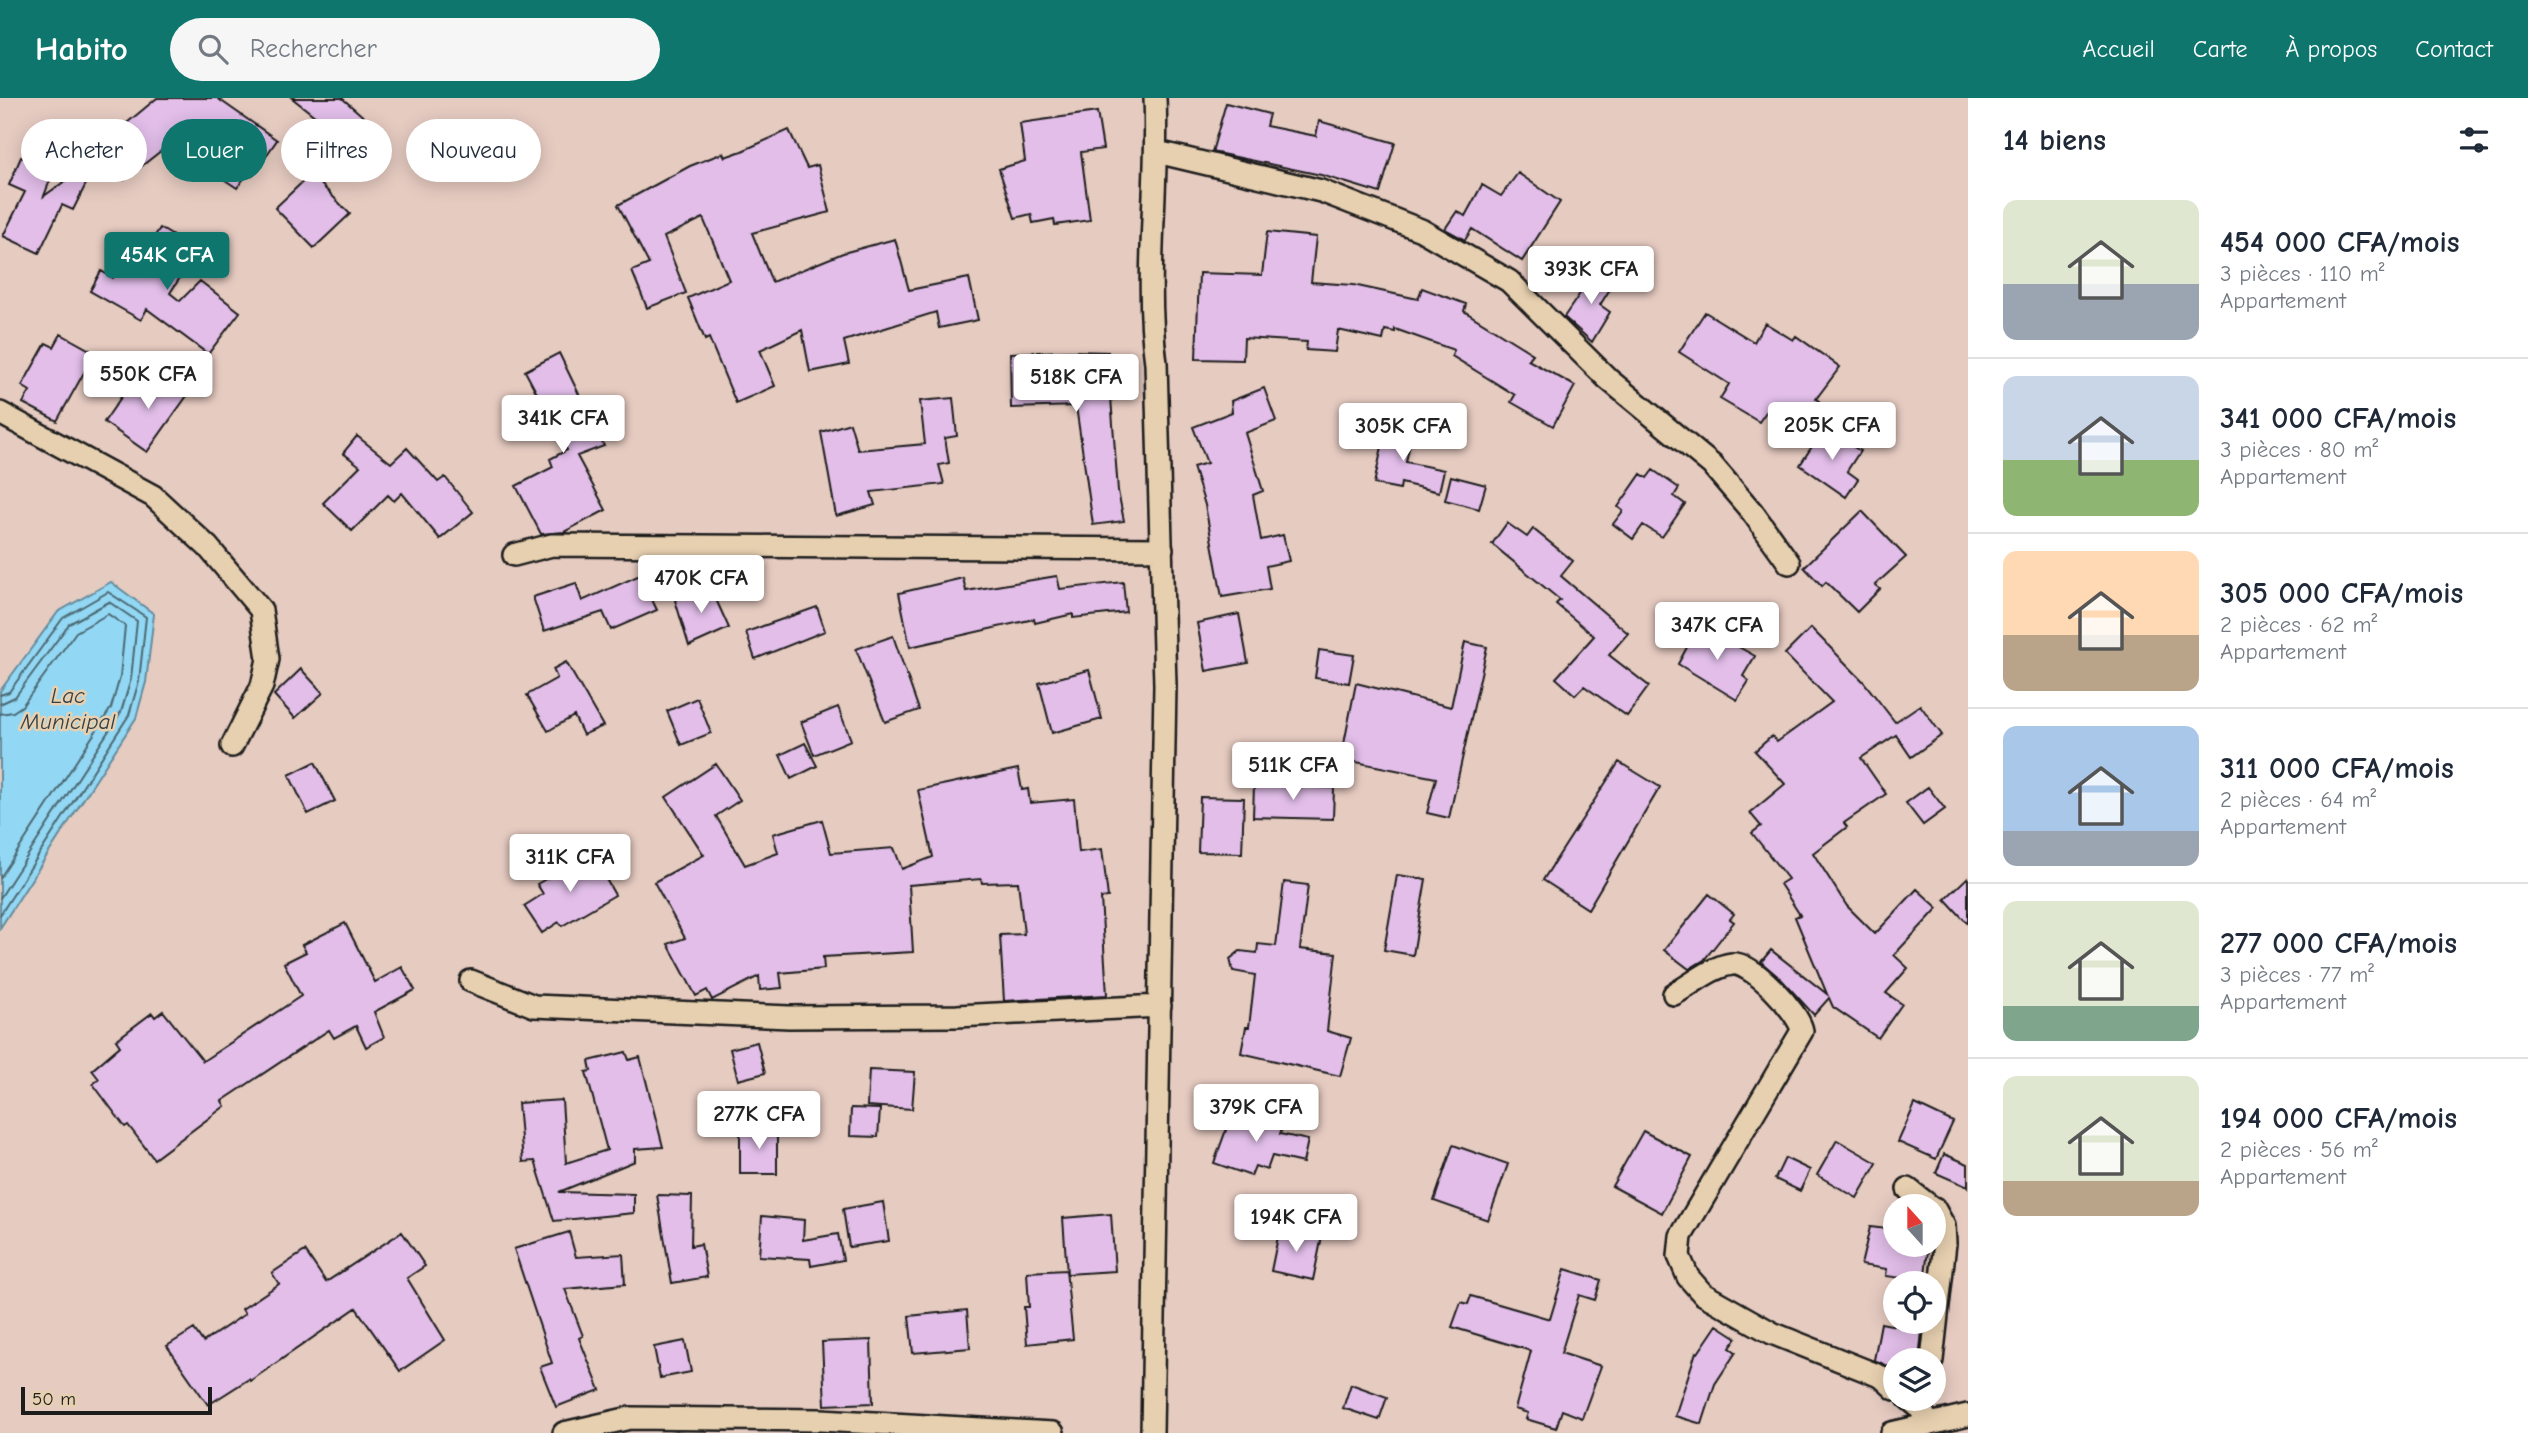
<!DOCTYPE html>
<html lang="fr">
<head>
<meta charset="utf-8">
<style>
	:root { --surface:#fff; --page:#f6f6f7; --text:#1f2937; --muted:#747a83; --line:#e0e1e3; --accent:#0f766e }
	body { margin:0; font-family:"Comic Neue",sans-serif; background:var(--page); color:var(--text); height:100vh; display:flex; flex-direction:column; font-size:26px; white-space:nowrap }
	* { box-sizing:border-box; margin:0 }
	p { font-size:23px; color:var(--muted) }
	.icon { flex:none; width:38px; height:38px; fill:none; stroke:currentColor; stroke-width:2; stroke-linecap:round; stroke-linejoin:round }
	.map { position:relative; flex:1; overflow:hidden }
	.sheet { display:flex; flex-direction:column; background:var(--surface); width:560px }
	.sheet>* { flex:none }
	.top-card { position:absolute; left:21px; top:21px; width:665px; height:63px; display:flex; gap:14px }
	.needle { width:46px; rotate:339deg }
	.buttons { position:absolute; left:1883px; top:1096px; display:grid; gap:14px }
	.buttons a { display:grid; place-items:center; width:63px; height:63px; border-radius:50%; background:var(--surface); box-shadow:0 4px 18px #0003; font-size:35px }
	.scale { position:absolute; left:21px; bottom:18px; width:191px; box-sizing:border-box; padding-left:7px; border:4px solid #1c1c1c; border-top:0; font-size:19px; line-height:24px; white-space:nowrap; color:#1c1c1c; -webkit-text-stroke:5px #e7d0b0; paint-order:stroke }
	.price { position:absolute; translate:-50% -60px; padding:0 16px; border-radius:7px; background:#fff; color:#222; font-size:23px; line-height:46px; filter:drop-shadow(0 2px 4px #0008) }
	.price::after { content:''; position:absolute; left:50%; top:42px; width:21px; height:16px; margin-left:-10px; background:inherit; clip-path:polygon(0 0,100% 0,50% 100%) }
	.price.on { background:var(--accent); color:#fff }
	ul { padding:0; list-style:none }
	li { display:flex; align-items:center; gap:21px; height:175px; padding:0 35px }
	li+li { border-top:2px solid var(--line) }
	li span { display:grid; place-items:center; flex:none; width:196px; height:140px; border-radius:14px; color:#555 }
	li>.icon { margin-inline-start:auto }
	span .icon { width:84px; height:84px; fill:#fffc; stroke-width:1 }
	li b { font-size:30px }
	h2 { display:flex; justify-content:space-between; align-items:center; height:84px; padding:0 35px; font-size:30px }
	.pill { padding:0 24px; border-radius:32px; background:var(--surface); box-shadow:0 4px 18px #0003; font-size:24px; line-height:63px }
	.pill.on { background:var(--accent); color:#fff }
	header { display:flex; align-items:center; gap:42px; box-sizing:border-box; height:98px; padding:0 35px; background:var(--accent); color:#fff }
	header strong { font-size:33px }
	nav { display:flex; gap:38px; margin-inline-start:auto; font-size:24px }
	.search { width:490px; height:63px; background:var(--page); display:flex; align-items:center; gap:18px; box-sizing:border-box; padding:0 24px; border-radius:38px; color:var(--muted); font-size:26px }
	main { display:flex; flex:1; min-height:0 }
	.map>svg:first-child { display:block }
</style>
</head>
<body>
<header>
<strong>Habito</strong>
<div class="search"><svg class="icon" aria-label="search" viewBox="0 0 24 24"><circle cx="10" cy="10" r="6"/><path d="M15 15l6 6"/></svg>Rechercher</div>
<nav><a>Accueil</a><a>Carte</a><a>À propos</a><a>Contact</a></nav>
</header>
<main>
<div class="map">
<svg width="1968" height="1335" viewBox="0 0 1968 1335">
	<rect width="100%" height="100%" fill="#e6cbc1"/>
	<filter id="ink" filterUnits="userSpaceOnUse"><feTurbulence type="fractalNoise" baseFrequency=".0143" numOctaves="2"/><feDisplacementMap in="SourceGraphic" scale="14" xChannelSelector="R" yChannelSelector="G"/><feConvolveMatrix kernelMatrix="1 2 1 2 8 2 1 2 1" color-interpolation-filters="sRGB"/></filter>
	<g filter="url(#ink)">
		<path fill="#92d7f3" stroke="#638c9d" stroke-width="2" d="M 111,484 L 154,516 L 146,584 L 136,620 L 0,830 L 0,593 L 58,514 Z"/>
		<g fill="none" stroke-linecap="round" stroke-linejoin="round">
			<path stroke="#4b6772" stroke-width="2" d="M 0,597 L 9,594 L 63,520 L 108,494 L 146,519 L 139,583 L 129,617 L 0,817
				M 0,606 L 15,599 L 69,526 L 109,504 L 137,523 L 131,581 L 121,614 L 0,800
				M 0,616 L 13,614 L 22,608 L 76,534 L 108,516 L 125,528 L 120,579 L 111,610 L 0,780"/>
		</g>
		<path fill="#e2bee9" stroke="#1c1c1c" stroke-width="2" d="M 157,0 L 217,0 L 277,42 L 252,78 L 248,75 L 237,90 L 219,78 L 230,62 L 207,47 L 191,29 L 124,82 L 104,55 L 123,42 L 116,34 Z
			M 292,0 L 342,0 L 366,21 L 334,58 L 314,42 L 326,27 Z
			M 1226,5 L 1269,16 L 1266,28 L 1316,38 L 1319,23 L 1395,45 L 1380,95 L 1321,77 L 1212,54 Z
			M 1097,14 L 1103,51 L 1081,54 L 1090,122 L 1055,127 L 1054,121 L 1033,125 L 1031,116 L 1015,120 L 999,71 L 1025,63 L 1020,25 Z
			M 56,24 L 70,30 L 44,98 L 100,58 L 73,112 L 62,107 L 39,155 L 3,138 L 25,94 L 9,87 L 21,59 L 36,65 Z
			M 789,32 L 807,70 L 818,67 L 830,114 L 752,135 L 772,184 L 843,155 L 895,141 L 909,192 L 969,180 L 978,222 L 939,230 L 936,214 L 844,243 L 849,266 L 810,274 L 802,232 L 760,252 L 775,288 L 736,305 L 709,240 L 705,242 L 688,200 L 729,182 L 703,120 L 664,139 L 686,195 L 647,210 L 632,173 L 649,166 L 618,107 L 690,68 L 723,55 L 725,59 L 742,53 Z
			M 1518,75 L 1560,104 L 1522,163 L 1472,131 L 1465,142 L 1445,131 L 1457,113 L 1465,118 L 1482,87 L 1501,98 Z
			M 311,76 L 350,116 L 314,150 L 275,110 Z
			M 160,130 L 191,149 L 179,168 L 185,172 L 170,195 L 180,203 L 200,183 L 240,214 L 208,256 L 147,211 L 141,222 L 90,193 L 101,173 L 113,180 L 133,146 L 145,153 Z
			M 1267,134 L 1316,139 L 1311,184 L 1353,187 L 1418,201 L 1422,190 L 1466,206 L 1464,213 L 1533,256 L 1528,262 L 1575,288 L 1553,328 L 1511,304 L 1515,297 L 1452,258 L 1454,252 L 1395,231 L 1395,234 L 1385,232 L 1383,242 L 1338,232 L 1335,254 L 1306,252 L 1307,244 L 1244,240 L 1243,262 L 1196,261 L 1199,175 L 1262,177 Z
			M 1596,172 L 1615,183 L 1600,207 L 1610,214 L 1592,244 L 1564,219 Z
			M 1705,214 L 1754,244 L 1765,225 L 1793,242 L 1796,238 L 1840,269 L 1816,301 L 1819,303 L 1801,334 L 1766,314 L 1759,324 L 1720,301 L 1729,286 L 1679,254 Z
			M 61,236 L 95,255 L 57,323 L 23,305 L 30,293 L 22,288 L 46,245 L 54,249 Z
			M 1070,253 L 1108,254 L 1107,286 L 1110,286 L 1118,393 L 1124,423 L 1093,427 L 1076,308 L 1011,310 L 1010,255 Z
			M 559,255 L 604,348 L 577,358 L 606,412 L 564,434 L 541,436 L 516,388 L 553,369 L 550,361 L 567,352 L 525,273 Z
			M 173,273 L 194,288 L 147,354 L 104,324 L 131,285 L 153,300 Z
			M 1264,290 L 1276,323 L 1245,335 L 1263,393 L 1253,397 L 1261,442 L 1283,437 L 1289,463 L 1266,468 L 1270,491 L 1222,499 L 1205,407 L 1193,369 L 1207,365 L 1193,329 L 1232,314 L 1231,303 Z
			M 953,300 L 957,338 L 945,340 L 949,365 L 939,367 L 944,386 L 871,394 L 875,407 L 836,418 L 821,334 L 850,325 L 858,352 L 925,346 L 920,303 Z
			M 1387,325 L 1413,331 L 1406,364 L 1444,372 L 1439,394 L 1401,385 L 1400,391 L 1374,386 Z
			M 1824,330 L 1860,353 L 1847,373 L 1858,381 L 1846,399 L 1800,367 Z
			M 357,338 L 391,365 L 407,350 L 438,384 L 445,379 L 473,414 L 440,441 L 402,395 L 394,403 L 388,397 L 352,433 L 323,405 L 360,368 L 343,355 Z
			M 1653,372 L 1679,390 L 1674,398 L 1685,406 L 1662,439 L 1643,427 L 1633,441 L 1613,426 L 1623,413 L 1618,409 L 1641,376 L 1647,380 Z
			M 1451,378 L 1486,387 L 1479,411 L 1445,402 Z
			M 1862,413 L 1906,459 L 1875,487 L 1880,491 L 1857,514 L 1826,484 L 1822,488 L 1804,469 Z
			M 1507,425 L 1527,439 L 1533,431 L 1573,463 L 1561,478 L 1628,535 L 1609,557 L 1649,588 L 1627,618 L 1584,588 L 1575,597 L 1556,580 L 1594,538 L 1556,506 L 1560,502 L 1492,446 Z
			M 640,477 L 657,512 L 611,532 L 603,514 L 544,533 L 533,499 L 576,485 L 582,503 Z
			M 1057,478 L 1060,491 L 1123,484 L 1126,514 L 1073,520 L 1073,516 L 1035,525 L 1034,521 L 910,549 L 899,495 L 963,480 L 966,493 Z
			M 709,486 L 729,530 L 689,548 L 675,502 Z
			M 817,509 L 825,533 L 755,561 L 746,534 Z
			M 1239,516 L 1248,565 L 1206,573 L 1197,525 Z
			M 1699,527 L 1755,558 L 1743,578 L 1749,583 L 1737,602 L 1678,566 Z
			M 1811,530 L 1863,583 L 1895,624 L 1920,607 L 1942,637 L 1911,659 L 1896,637 L 1861,660 L 1886,696 L 1844,725 L 1847,729 L 1813,755 L 1847,808 L 1875,836 L 1917,791 L 1938,810 L 1894,857 L 1908,870 L 1886,895 L 1902,906 L 1878,940 L 1833,909 L 1829,900 L 1814,917 L 1782,882 L 1761,864 L 1771,852 L 1827,896 L 1795,819 L 1800,817 L 1780,786 L 1788,781 L 1752,735 L 1761,728 L 1750,715 L 1785,686 L 1755,653 L 1772,638 L 1777,644 L 1832,604 L 1785,556 Z
			M 893,538 L 919,612 L 885,624 L 856,551 Z
			M 1465,544 L 1487,549 L 1449,720 L 1427,715 L 1436,680 L 1341,661 L 1356,585 L 1451,609 Z
			M 1319,552 L 1354,557 L 1349,585 L 1315,580 Z
			M 566,564 L 603,628 L 583,637 L 574,618 L 548,633 L 527,597 L 557,580 L 553,571 Z
			M 301,571 L 323,595 L 295,620 L 274,597 Z
			M 1089,572 L 1102,621 L 1052,635 L 1039,585 Z
			M 697,600 L 711,635 L 681,647 L 667,613 Z
			M 838,609 L 851,642 L 814,657 L 801,624 Z
			M 805,645 L 817,668 L 791,681 L 780,657 Z
			M 315,664 L 335,703 L 308,716 L 289,677 Z
			M 1619,664 L 1660,689 L 1588,811 L 1543,782 Z
			M 716,666 L 740,702 L 716,718 L 745,767 L 778,755 L 773,736 L 822,722 L 831,755 L 894,750 L 902,771 L 933,759 L 918,692 L 1018,671 L 1022,692 L 1028,691 L 1030,705 L 1074,701 L 1079,754 L 1102,751 L 1108,799 L 1101,800 L 1107,897 L 1004,903 L 1000,837 L 1024,836 L 1018,784 L 982,785 L 981,781 L 909,787 L 913,854 L 823,859 L 824,871 L 780,875 L 782,890 L 760,892 L 759,878 L 712,902 L 707,892 L 696,898 L 668,846 L 685,840 L 654,784 L 704,757 L 666,699 Z
			M 1254,687 L 1334,690 L 1333,721 L 1253,719 Z
			M 1928,689 L 1945,711 L 1923,727 L 1906,705 Z
			M 1200,699 L 1244,700 L 1242,755 L 1198,754 Z
			M 591,755 L 615,797 L 562,828 L 559,824 L 542,835 L 524,808 L 543,796 L 537,786 Z
			M 1397,777 L 1426,781 L 1413,857 L 1384,852 Z
			M 1968,779 L 1968,826 L 1945,801 Z
			M 1284,784 L 1308,787 L 1300,851 L 1336,855 L 1327,933 L 1351,940 L 1340,978 L 1241,955 L 1246,929 L 1249,929 L 1255,877 L 1233,873 L 1230,861 L 1240,853 L 1257,855 L 1258,846 L 1276,848 Z
			M 1709,796 L 1734,816 L 1730,821 L 1734,824 L 1704,862 L 1689,871 L 1664,852 Z
			M 345,825 L 375,884 L 402,869 L 415,892 L 374,914 L 384,939 L 366,949 L 356,928 L 334,940 L 329,932 L 222,1003 L 225,1008 L 154,1061 L 128,1027 L 125,1029 L 93,986 L 99,981 L 92,972 L 120,948 L 116,942 L 152,915 L 155,919 L 163,913 L 203,963 L 301,898 L 284,865 L 306,854 L 302,847 Z
			M 757,944 L 765,975 L 738,982 L 730,951 Z
			M 626,954 L 629,962 L 640,959 L 663,1049 L 635,1051 L 635,1063 L 559,1094 L 634,1096 L 634,1115 L 554,1123 L 535,1063 L 523,1064 L 518,1005 L 562,1002 L 566,1065 L 607,1052 L 586,974 L 591,973 L 589,963 Z
			M 869,972 L 915,974 L 912,1011 L 867,1008 Z
			M 1915,1006 L 1953,1024 L 1936,1061 L 1898,1044 Z
			M 851,1010 L 880,1011 L 878,1039 L 850,1038 Z
			M 1234,1010 L 1283,1027 L 1280,1036 L 1308,1042 L 1303,1065 L 1272,1058 L 1267,1072 L 1255,1068 L 1251,1078 L 1214,1065 Z
			M 777,1030 L 777,1076 L 740,1076 L 740,1031 Z
			M 1643,1033 L 1692,1059 L 1662,1115 L 1612,1088 Z
			M 1837,1042 L 1877,1065 L 1857,1100 L 1817,1077 Z
			M 1453,1047 L 1508,1066 L 1488,1122 L 1434,1103 Z
			M 1944,1056 L 1968,1066 L 1968,1089 L 1936,1075 Z
			M 1785,1060 L 1810,1072 L 1800,1093 L 1775,1081 Z
			M 657,1097 L 692,1098 L 691,1148 L 701,1146 L 707,1179 L 672,1185 Z
			M 883,1104 L 889,1143 L 849,1149 L 843,1111 Z
			M 1111,1116 L 1115,1173 L 1067,1176 L 1063,1120 Z
			M 762,1118 L 804,1122 L 803,1142 L 838,1136 L 843,1162 L 811,1168 L 810,1161 L 759,1158 Z
			M 1280,1129 L 1322,1138 L 1313,1182 L 1271,1173 Z
			M 1870,1129 L 1895,1132 L 1895,1146 L 1929,1146 L 1924,1183 L 1886,1178 L 1887,1171 L 1861,1167 Z
			M 402,1134 L 425,1168 L 407,1180 L 445,1242 L 400,1273 L 356,1210 L 250,1283 L 249,1281 L 208,1307 L 167,1248 L 194,1231 L 203,1244 L 245,1216 L 242,1211 L 279,1186 L 272,1175 L 305,1153 L 326,1184 Z
			M 569,1134 L 576,1159 L 623,1156 L 625,1186 L 565,1191 L 583,1238 L 579,1240 L 600,1292 L 556,1309 L 540,1269 L 552,1265 L 514,1151 Z
			M 1565,1171 L 1601,1182 L 1595,1202 L 1579,1197 L 1561,1255 L 1601,1268 L 1582,1320 L 1562,1312 L 1556,1330 L 1526,1321 L 1528,1315 L 1515,1311 L 1531,1253 L 1452,1229 L 1461,1204 L 1468,1206 L 1471,1198 L 1550,1221 Z
			M 1066,1172 L 1073,1241 L 1027,1246 L 1024,1209 L 1029,1209 L 1027,1174 Z
			M 967,1212 L 970,1250 L 913,1255 L 909,1218 Z
			M 1881,1225 L 1922,1233 L 1919,1262 L 1895,1262 L 1895,1271 L 1874,1262 Z
			M 1717,1227 L 1737,1240 L 1730,1250 L 1736,1254 L 1715,1286 L 1702,1326 L 1675,1318 L 1696,1254 L 1698,1255 Z
			M 871,1242 L 873,1305 L 825,1307 L 822,1244 Z
			M 685,1243 L 691,1274 L 660,1280 L 654,1249 Z
			M 1351,1286 L 1387,1299 L 1379,1322 L 1343,1310 Z"/>
		<g fill="none" stroke-linecap="round" stroke-linejoin="round">
			<defs>
				<path id="street" d="M 1157,54 L 1321,93 L 1421,132 L 1509,183 L 1608,281 L 1712,367 L 1753,415 L 1789,465
					M 0,315 L 153,398 L 208,449 L 261,512 L 268,561 L 262,588 L 232,648
					M 514,457 L 552,447 L 1162,451
					M 471,883 L 534,908 L 789,919 L 957,918 L 1160,908
					M 1674,896 C 1691,887 1713,868 1732,866 C 1751,863 1800,915 1802,933 L 1681,1138 L 1679,1158 L 1688,1179 L 1703,1196 L 1772,1235 L 1882,1279 L 1895,1291
					M 1908,1091 L 1930,1108
					M 1932,1262 L 1945,1145 L 1944,1128 L 1934,1110
					M 1908,1300 L 1920,1310 L 1929,1326
					M 564,1335 L 630,1320 L 821,1322 L 1053,1335
					M 1152,1335 L 1165,587 L 1156,265 C 1144,179 1159,88 1155,0
					M 1892,1335 L 1968,1317"/>
			</defs>
			<use href="#street" stroke="#1c1c1c" stroke-width="26"/>
			<use href="#street" stroke="#e7d0b0" stroke-width="21"/>
		</g>
	</g>
	<g text-anchor="middle" dominant-baseline="central" stroke-width="5" stroke-linejoin="round" paint-order="stroke">
		<g font-size="23" font-style="italic" fill="#344147" stroke="#e7d0b0">
			<text x="68" y="597">Lac<tspan x="68" dy="26">Municipal</tspan></text>
		</g>
	</g>
</svg>
<div class="buttons">
<a><svg class="needle" viewBox="-14 -14 28 28"><path d="M0-13l5 13h-10z" fill="#e53935"/><path d="M0 13l5-13h-10z" fill="#747a83"/></svg></a>
<a><svg class="icon" aria-label="locate" viewBox="0 0 24 24"><circle cx="12" cy="12" r="6"/><path d="M12 2v4M12 18v4M2 12h4M18 12h4"/></svg></a>
<a><svg class="icon" aria-label="layers" viewBox="0 0 24 24"><path d="M12 4l9 5-9 5-9-5zM3 14l9 5 9-5"/></svg></a>
</div>
<div class="scale">50 m</div>
<b class="price on" style="left:167px;top:194px">454K CFA</b>
<b class="price" style="left:1591px;top:208px">393K CFA</b>
<b class="price" style="left:148px;top:313px">550K CFA</b>
<b class="price" style="left:1076px;top:316px">518K CFA</b>
<b class="price" style="left:563px;top:357px">341K CFA</b>
<b class="price" style="left:1832px;top:364px">205K CFA</b>
<b class="price" style="left:1403px;top:365px">305K CFA</b>
<b class="price" style="left:701px;top:517px">470K CFA</b>
<b class="price" style="left:1717px;top:564px">347K CFA</b>
<b class="price" style="left:1293px;top:704px">511K CFA</b>
<b class="price" style="left:570px;top:796px">311K CFA</b>
<b class="price" style="left:1256px;top:1046px">379K CFA</b>
<b class="price" style="left:759px;top:1053px">277K CFA</b>
<b class="price" style="left:1296px;top:1156px">194K CFA</b>
<div class="top-card">
<a class="pill">Acheter</a>
<a class="pill on">Louer</a>
<a class="pill">Filtres</a>
<a class="pill">Nouveau</a>
</div>
</div>
<section class="sheet">
<h2>14 biens<svg class="icon" aria-label="filters" viewBox="0 0 24 24"><path d="M4 7h16M4 17h16"/><circle cx="9" cy="7" r="2"/><circle cx="15" cy="17" r="2"/></svg></h2>
<ul>
<li><span style="background:linear-gradient(#dfe7d0 60%,#9aa5b1 0)"><svg class="icon" aria-label="home" viewBox="0 0 24 24"><path d="M3 11l9-7 9 7M6 9v11h12V9"/></svg></span><div><b>454 000 CFA/mois</b><p>3 pièces · 110 m²</p><p>Appartement</p></div></li>
<li><span style="background:linear-gradient(#c9d6e8 60%,#8fb573 0)"><svg class="icon" aria-label="home" viewBox="0 0 24 24"><path d="M3 11l9-7 9 7M6 9v11h12V9"/></svg></span><div><b>341 000 CFA/mois</b><p>3 pièces · 80 m²</p><p>Appartement</p></div></li>
<li><span style="background:linear-gradient(#ffd9b3 60%,#b9a48a 0)"><svg class="icon" aria-label="home" viewBox="0 0 24 24"><path d="M3 11l9-7 9 7M6 9v11h12V9"/></svg></span><div><b>305 000 CFA/mois</b><p>2 pièces · 62 m²</p><p>Appartement</p></div></li>
<li><span style="background:linear-gradient(#a9c7e8 75%,#9aa5b1 0)"><svg class="icon" aria-label="home" viewBox="0 0 24 24"><path d="M3 11l9-7 9 7M6 9v11h12V9"/></svg></span><div><b>311 000 CFA/mois</b><p>2 pièces · 64 m²</p><p>Appartement</p></div></li>
<li><span style="background:linear-gradient(#dfe7d0 75%,#7fa58c 0)"><svg class="icon" aria-label="home" viewBox="0 0 24 24"><path d="M3 11l9-7 9 7M6 9v11h12V9"/></svg></span><div><b>277 000 CFA/mois</b><p>3 pièces · 77 m²</p><p>Appartement</p></div></li>
<li><span style="background:linear-gradient(#dfe7d0 75%,#b9a48a 0)"><svg class="icon" aria-label="home" viewBox="0 0 24 24"><path d="M3 11l9-7 9 7M6 9v11h12V9"/></svg></span><div><b>194 000 CFA/mois</b><p>2 pièces · 56 m²</p><p>Appartement</p></div></li>
</ul>
</section>
</main>
</body>
</html>
